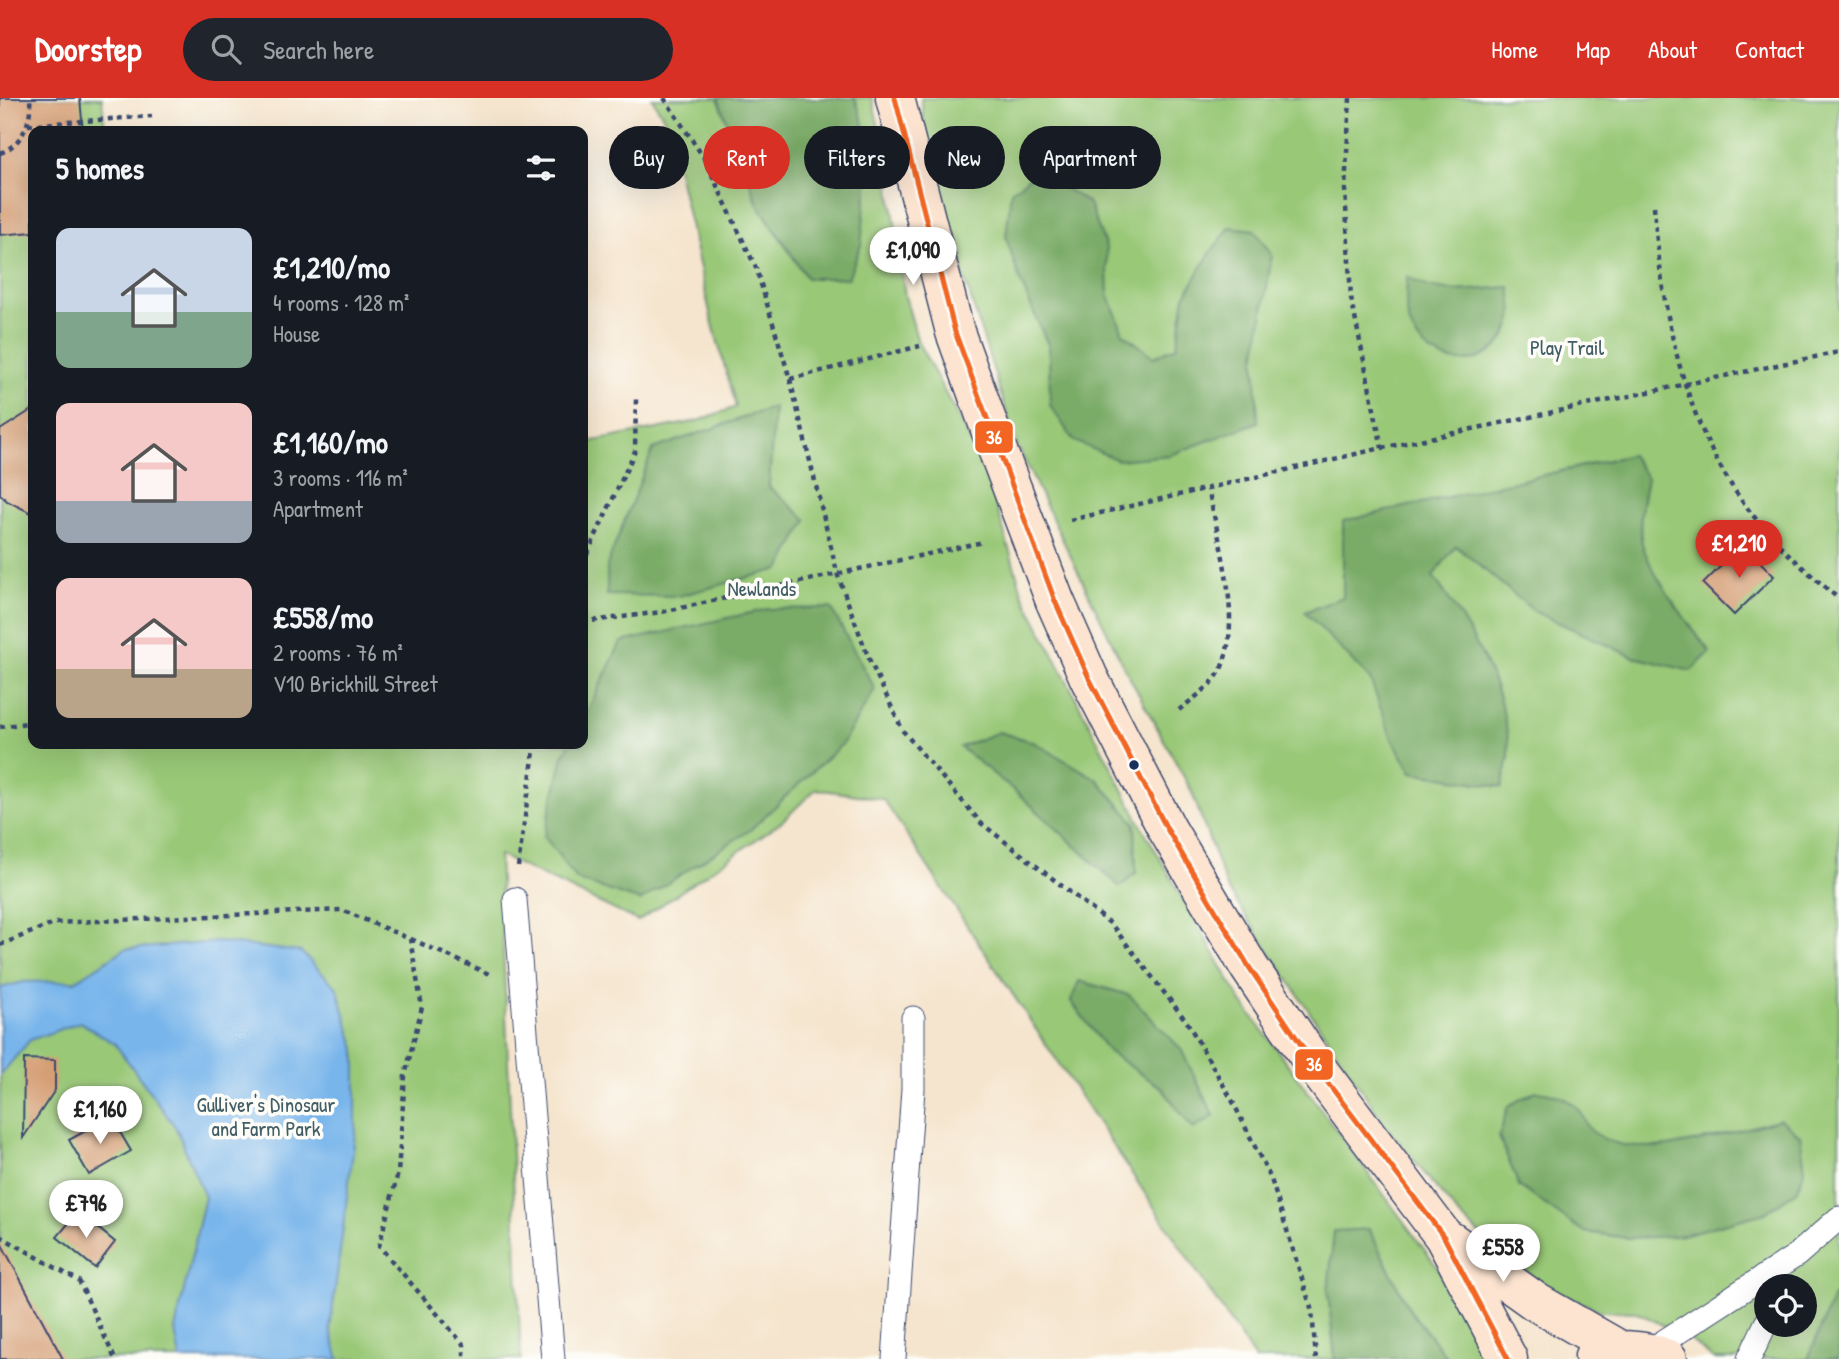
<!DOCTYPE html>
<html lang="en">
<head>
<meta charset="utf-8">
<style>
	:root { --surface:#171b24; --page:#20242c; --text:#f1f3f6; --muted:#9ea1a6; --accent:#d93025 }
	body { margin:0; font-family:"Patrick Hand",sans-serif; background:var(--page); color:var(--text); height:100vh; display:flex; flex-direction:column; font-size:26px; white-space:nowrap }
	* { box-sizing:border-box; margin:0 }
	p { font-size:23px; color:var(--muted) }
	.icon { flex:none; width:38px; height:38px; fill:none; stroke:currentColor; stroke-width:2; stroke-linecap:round; stroke-linejoin:round }
	.map { position:relative; flex:1; overflow:hidden }
	.side { position:absolute; left:28px; top:28px; width:560px; height:623px; display:flex; flex-direction:column; background:var(--surface); border-radius:14px; box-shadow:0 7px 28px #0002 }
	.side>* { flex:none }
	.guide { position:absolute; left:609px; top:28px; width:665px; height:63px; display:flex; gap:14px }
	.controls { position:absolute; left:1754px; top:1176px; display:grid; gap:14px }
	.controls a { display:grid; place-items:center; width:63px; height:63px; border-radius:50%; background:var(--surface); box-shadow:0 7px 28px #0002; font-size:35px }
	.price { position:absolute; translate:-50% -60px; padding:0 16px; border-radius:24px; background:#fff; color:#222; font-size:23px; line-height:46px; filter:drop-shadow(0 2px 4px #0008) }
	.price::after { content:''; position:absolute; left:50%; top:42px; width:21px; height:16px; margin-left:-10px; background:inherit; clip-path:polygon(0 0,100% 0,50% 100%) }
	.price.selected { background:var(--accent); color:#fff }
	ul { padding:0; list-style:none }
	li { display:flex; align-items:center; gap:21px; height:175px; padding:0 28px }
	li span { display:grid; place-items:center; flex:none; width:196px; height:140px; border-radius:14px; color:#555 }
	li>.icon { margin-inline-start:auto }
	span .icon { width:84px; height:84px; fill:#fffc; stroke-width:1 }
	li b { font-size:30px }
	h2 { display:flex; justify-content:space-between; align-items:center; height:84px; padding:0 28px; font-size:30px }
	.pill { padding:0 24px; border-radius:32px; background:var(--surface); box-shadow:0 7px 28px #0002; font-size:24px; line-height:63px }
	.pill.selected { background:var(--accent); color:#fff }
	header { display:flex; align-items:center; gap:42px; box-sizing:border-box; height:98px; padding:0 35px; background:var(--accent); color:#fff }
	header strong { font-size:33px }
	nav { display:flex; gap:38px; margin-inline-start:auto; font-size:24px }
	.search { width:490px; height:63px; background:var(--page); display:flex; align-items:center; gap:18px; box-sizing:border-box; padding:0 24px; border-radius:38px; color:var(--muted); font-size:26px }
	.map>svg:first-child { display:block }
</style>
</head>
<body>
<header>
<strong>Doorstep</strong>
<div class="search"><svg class="icon" aria-label="search" viewBox="0 0 24 24"><circle cx="10" cy="10" r="6"/><path d="M15 15l6 6"/></svg>Search here</div>
<nav><a>Home</a><a>Map</a><a>About</a><a>Contact</a></nav>
</header>
<div class="map">
<svg width="1839" height="1261" viewBox="0 0 1839 1261">
	<rect width="100%" height="100%" fill="#fdfcf7"/>
	<filter id="ink" filterUnits="userSpaceOnUse"><feTurbulence type="fractalNoise" baseFrequency=".0143" numOctaves="2"/><feDisplacementMap in="SourceGraphic" scale="14" xChannelSelector="R" yChannelSelector="G"/><feConvolveMatrix kernelMatrix="1 2 1 2 8 2 1 2 1" color-interpolation-filters="sRGB"/></filter>
	<filter id="wash" filterUnits="userSpaceOnUse"><feTurbulence type="fractalNoise" baseFrequency=".00686" numOctaves="4" result="noise"/><feDisplacementMap in="SourceGraphic" scale="28" xChannelSelector="R" yChannelSelector="G"/><feGaussianBlur stdDeviation="1.57" result="paint"/><feColorMatrix in="noise" values="0 0 0 0 0 0 0 0 0 0 0 0 0 0 0 0 0 1.4 0 .05"/><feComposite in="paint" operator="in"/></filter>
	<g filter="url(#wash)">
		<rect width="100%" height="100%" fill="#f5e5ce"/>
		<path fill="#99c877" stroke="#5a7c6a" stroke-width="2" fill-rule="evenodd" d="M 0,0 L 102,0 L 105,33 L 33,33 L 33,646 L 583,646 L 583,345 L 698,323 L 736,309 L 711,219 L 667,25 L 652,0 L 718,0 L 758,106 L 807,180 L 848,180 L 871,48 L 855,0 L 872,0 L 886,60 L 905,198 L 918,244 L 984,368 L 1023,497 L 1141,727 L 1241,903 L 1449,1185 L 1488,1261 L 1448,1261 L 1409,1211 L 1369,1132 L 1328,1193 L 1335,1261 L 1255,1261 L 883,701 L 816,691 L 780,725 L 638,823 L 499,757 L 521,1261 L 0,1261 ZM 1033,644 L 1121,789 L 1021,698 L 961,649 ZM 1071,903 L 1213,1018 L 1193,1031 L 1162,990 L 1109,954 Z
			M 921,0 L 1839,0 L 1839,1261 L 1713,1261 L 1688,1240 L 1637,1214 L 1601,1213 L 1547,1190 L 1496,1152 L 1457,1115 L 1388,1031 L 1227,790 L 1191,692 L 1123,567 L 1017,347 L 931,74 ZM 1766,1188 L 1804,1188 L 1804,1227 L 1766,1227 Z"/>
		<path fill="#7aac68" stroke="#4a6e63" stroke-width="2" d="M 718,0 L 855,0 L 871,48 L 861,147 L 848,180 L 807,180 L 758,106 Z
			M 1031,78 L 1059,86 L 1089,106 L 1106,149 L 1108,195 L 1123,235 L 1154,259 L 1177,248 L 1185,198 L 1210,155 L 1230,129 L 1254,132 L 1272,157 L 1255,262 L 1258,324 L 1170,357 L 1118,362 L 1074,343 L 1050,307 L 1049,249 L 1020,183 L 1006,139 L 1011,93 Z
			M 1407,178 C 1437,200 1475,191 1510,189 C 1511,199 1514,212 1512,221 C 1496,282 1418,274 1407,216 C 1405,205 1407,190 1407,178 Z
			M 774,309 L 769,389 L 807,422 L 780,471 L 679,498 L 607,497 L 607,467 L 653,351 Z
			M 1631,357 L 1647,380 C 1643,400 1639,419 1641,439 C 1644,469 1691,529 1710,554 L 1691,573 L 1634,559 L 1535,514 L 1456,448 L 1433,478 C 1470,530 1505,587 1509,652 C 1510,664 1504,678 1502,689 L 1412,674 L 1392,641 L 1370,581 L 1305,514 L 1343,499 L 1343,423 Z
			M 831,510 L 875,591 L 842,646 L 750,732 L 640,803 L 577,782 L 544,738 L 563,658 L 570,646 L 583,646 L 583,622 L 621,544 L 768,511 Z
			M 999,634 L 1033,644 L 1097,681 L 1135,725 L 1136,775 L 1120,789 L 1021,698 L 960,649 Z
			M 1079,883 L 1129,897 L 1181,951 L 1214,1018 L 1193,1031 L 1162,990 L 1109,954 L 1071,903 Z
			M 1536,993 C 1551,994 1568,999 1579,1012 C 1584,1018 1586,1030 1593,1034 C 1639,1069 1730,1034 1780,1021 L 1800,1037 L 1805,1071 L 1797,1093 L 1765,1115 L 1678,1138 L 1628,1140 L 1584,1134 L 1519,1088 L 1499,1039 L 1508,1008 Z
			M 1369,1131 L 1409,1211 L 1448,1261 L 1335,1261 L 1328,1193 L 1334,1133 Z
			M 1839,1193 L 1839,1261 L 1808,1261 L 1833,1199 Z"/>
		<path fill="#78b5eb" stroke="#4a72a4" stroke-width="2" d="M 219,844 L 301,854 L 337,890 L 356,952 L 356,1029 L 330,1231 L 339,1261 L 180,1261 L 175,1232 L 205,1099 L 176,1030 L 115,946 L 80,924 L 30,942 L 0,977 L 0,890 L 23,884 L 75,883 L 125,851 Z"/>
		<g id="blocks">
			<path fill="#d59f76" d="M 0,0 L 80,0 L 83,33 L 33,33 L 33,134 L 0,137 Z
				M 33,311 L 33,416 L 7,403 L 0,396 L 0,332 Z
				M 1743,446 L 1774,478 L 1734,517 L 1703,486 Z
				M 24,961 L 55,962 L 55,992 L 23,1040 Z
				M 111,1019 L 131,1053 L 89,1077 L 69,1042 Z
				M 78,1114 L 115,1144 L 95,1170 L 57,1139 Z
				M 0,1143 L 63,1261 L 0,1261 Z"/>
		</g>
	</g>
	<g filter="url(#ink)">
		<use href="#blocks" fill-opacity="0" stroke="#3c4a6f" stroke-width="2"/>
		<g fill="none" stroke-linecap="round" stroke-linejoin="round">
			<defs>
				<path id="lane" d="M 515,801 L 553,1261
					M 1649,1253 L 1797,1157 L 1839,1120
					M 894,1261 L 913,991 L 913,920
					M 1749,1261 L 1766,1225"/>
				<path id="secondary" d="M 895,0 L 955,234 L 999,356
					M 1055,503 L 1089,580 L 1167,731 L 1249,869 L 1316,969 L 1444,1139 L 1508,1261
					M 1449,1142 L 1536,1204 L 1618,1251
					M 1594,1258 C 1621,1250 1642,1250 1668,1261"/>
			</defs>
			<use href="#lane" stroke="#3c4a6f" stroke-width="25"/>
			<use href="#secondary" stroke="#3c4a6f" stroke-width="41"/>
			<path stroke="#3c4a6f" stroke-width="4.5" stroke-dasharray="5 5" stroke-linecap="butt" d="M 664,0 L 704,60 L 756,170 L 790,281 L 838,478 L 869,561 L 903,633 L 981,725 L 1111,826 L 1187,924 L 1232,1002 L 1271,1081 L 1312,1213 L 1316,1261
				M 1350,0 L 1345,91 L 1351,200 L 1382,350
				M 28,27 L 152,18
				M 0,55 C 23,46 32,23 30,0
				M 1654,108 C 1661,211 1683,326 1748,411 C 1774,445 1806,473 1839,501
				M 790,281 L 920,248
				M 1070,422 L 1382,350 L 1839,254
				M 583,465 L 635,353 L 636,301
				M 583,524 L 662,514 L 983,444
				M 1179,612 C 1191,602 1211,589 1219,575 C 1245,525 1218,443 1208,389
				M 0,629 L 33,624
				M 518,769 L 535,646
				M 411,841 L 489,876
				M 0,847 L 54,825 L 342,812 L 410,841 L 422,909 L 405,978 L 398,1075 L 379,1148 L 464,1247 L 464,1261
				M 0,1138 L 79,1183 L 115,1261"/>
			<use href="#lane" stroke="#fff" stroke-width="23"/>
			<use href="#secondary" stroke="#fde4d1" stroke-width="38"/>
			<defs>
				<path id="secondary-bridge" d="M 999,356 L 1055,503"/>
			</defs>
			<use href="#secondary-bridge" stroke="#3c4a6f" stroke-width="41" stroke-linecap="butt"/>
			<use href="#secondary-bridge" stroke="#fde4d1" stroke-width="38"/>
			<defs>
				<path id="bus-1" d="M 895,0 L 955,234 L 1055,503 L 1089,580 L 1167,731 L 1249,869 L 1316,969 L 1444,1139 L 1508,1261"/>
			</defs>
			<use href="#bus-1" stroke="#fdfcf7" stroke-width="10"/>
			<use href="#bus-1" stroke="#f26522" stroke-width="5"/>
		</g>
	</g>
	<circle fill="#1b2f5e" stroke="#fdfcf7" stroke-width="2.5" cx="1134" cy="667" r="6"/>
	<g text-anchor="middle" dominant-baseline="central" stroke-width="7" stroke-linejoin="round" paint-order="stroke">
		<g font-size="21" fill="#415d66" stroke="#fdfcf7">
			<text x="1567" y="249">Play Trail</text>
			<text x="762" y="490">Newlands</text>
			<text x="266" y="1006">Gulliver's Dinosaur<tspan x="266" dy="24">and Farm Park</tspan></text>
		</g>
	</g>
	<g stroke="#fdfcf7" stroke-width="2.5">
		<rect x="974" y="322" width="40" height="34" rx="7" fill="#f26522"/>
		<rect x="1294" y="950" width="40" height="33" rx="7" fill="#f26522"/>
	</g>
	<g font-size="19" text-anchor="middle" font-weight="bold" fill="#fff">
		<text x="994" y="346">36</text>
		<text x="1314" y="973">36</text>
	</g>
</svg>
<div class="controls">
<a><svg class="icon" aria-label="locate" viewBox="0 0 24 24"><circle cx="12" cy="12" r="6"/><path d="M12 2v4M12 18v4M2 12h4M18 12h4"/></svg></a>
</div>
<b class="price" style="left:913px;top:189px">£1,090</b>
<b class="price selected" style="left:1739px;top:482px">£1,210</b>
<b class="price" style="left:100px;top:1048px">£1,160</b>
<b class="price" style="left:86px;top:1142px">£796</b>
<b class="price" style="left:1503px;top:1186px">£558</b>
<div class="guide">
<a class="pill">Buy</a>
<a class="pill selected">Rent</a>
<a class="pill">Filters</a>
<a class="pill">New</a>
<a class="pill">Apartment</a>
</div>
<section class="side">
<h2>5 homes<svg class="icon" aria-label="filters" viewBox="0 0 24 24"><path d="M4 7h16M4 17h16"/><circle cx="9" cy="7" r="2"/><circle cx="15" cy="17" r="2"/></svg></h2>
<ul>
<li><span style="background:linear-gradient(#c9d6e8 60%,#7fa58c 0)"><svg class="icon" aria-label="home" viewBox="0 0 24 24"><path d="M3 11l9-7 9 7M6 9v11h12V9"/></svg></span><div><b>£1,210/mo</b><p>4 rooms · 128 m²</p><p>House</p></div></li>
<li><span style="background:linear-gradient(#f6c9c9 70%,#9aa5b1 0)"><svg class="icon" aria-label="home" viewBox="0 0 24 24"><path d="M3 11l9-7 9 7M6 9v11h12V9"/></svg></span><div><b>£1,160/mo</b><p>3 rooms · 116 m²</p><p>Apartment</p></div></li>
<li><span style="background:linear-gradient(#f6c9c9 65%,#b9a48a 0)"><svg class="icon" aria-label="home" viewBox="0 0 24 24"><path d="M3 11l9-7 9 7M6 9v11h12V9"/></svg></span><div><b>£558/mo</b><p>2 rooms · 76 m²</p><p>V10 Brickhill Street</p></div></li>
</ul>
</section>
</div>
</body>
</html>
